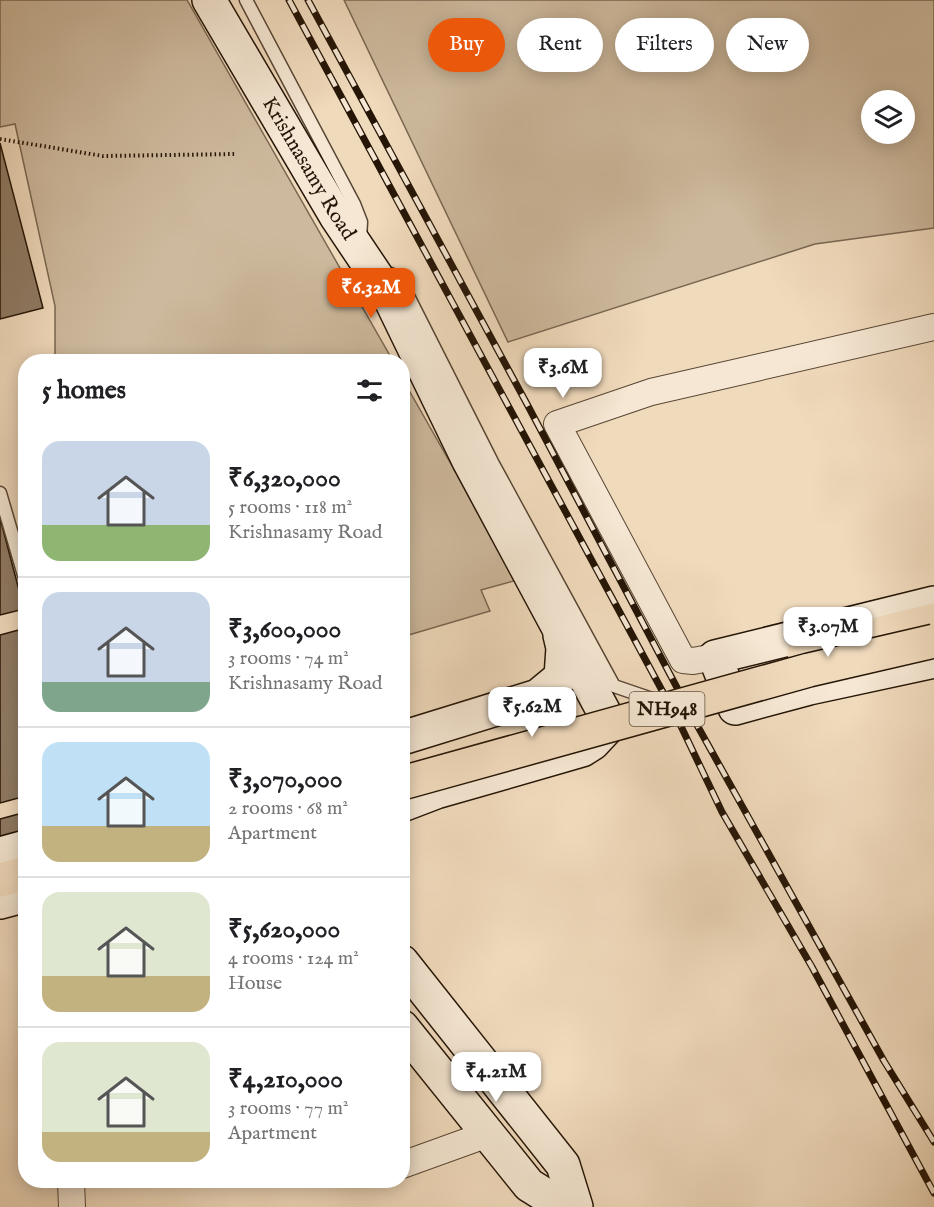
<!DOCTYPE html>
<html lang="en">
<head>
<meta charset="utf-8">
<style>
	:root { --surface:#fff; --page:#f2f2f2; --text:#202124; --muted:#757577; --line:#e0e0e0; --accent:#ea580c }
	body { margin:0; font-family:"IM FELL English",serif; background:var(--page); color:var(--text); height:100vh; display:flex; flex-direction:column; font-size:22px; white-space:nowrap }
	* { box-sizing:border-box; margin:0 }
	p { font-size:20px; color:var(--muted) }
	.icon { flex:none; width:33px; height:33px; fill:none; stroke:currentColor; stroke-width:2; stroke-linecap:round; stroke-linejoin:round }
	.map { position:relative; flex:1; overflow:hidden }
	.sheet { position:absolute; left:18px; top:354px; width:392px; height:834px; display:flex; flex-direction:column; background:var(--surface); border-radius:24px; box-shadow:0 3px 15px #0003 }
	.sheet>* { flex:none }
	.guide { position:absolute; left:428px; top:18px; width:416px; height:54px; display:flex; gap:12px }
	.controls { position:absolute; left:861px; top:90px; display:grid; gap:12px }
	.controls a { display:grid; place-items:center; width:54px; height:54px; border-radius:50%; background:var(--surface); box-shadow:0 3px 15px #0003; font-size:30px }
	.price { position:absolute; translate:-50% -51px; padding:0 14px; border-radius:12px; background:#fff; color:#222; font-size:20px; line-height:39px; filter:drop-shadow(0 2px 3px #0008) }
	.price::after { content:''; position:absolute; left:50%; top:36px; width:18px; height:14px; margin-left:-9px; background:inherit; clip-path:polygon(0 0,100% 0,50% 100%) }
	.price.on { background:var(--accent); color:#fff }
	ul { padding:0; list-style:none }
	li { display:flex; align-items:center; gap:18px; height:150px; padding:0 24px }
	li+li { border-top:2px solid var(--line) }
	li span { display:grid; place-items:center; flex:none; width:168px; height:120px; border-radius:18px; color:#555 }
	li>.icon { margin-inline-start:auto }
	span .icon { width:72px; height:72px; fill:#fffc; stroke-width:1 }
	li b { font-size:26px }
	h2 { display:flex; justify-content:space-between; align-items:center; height:72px; padding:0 24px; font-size:26px }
	.pill { padding:0 21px; border-radius:27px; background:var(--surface); box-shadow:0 3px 15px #0003; font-size:21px; line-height:54px }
	.pill.on { background:var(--accent); color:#fff }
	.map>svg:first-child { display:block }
</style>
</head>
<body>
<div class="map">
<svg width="934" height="1207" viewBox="0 0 934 1207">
	<rect width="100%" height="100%" fill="#f0dabc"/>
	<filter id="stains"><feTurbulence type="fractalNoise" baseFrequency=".00333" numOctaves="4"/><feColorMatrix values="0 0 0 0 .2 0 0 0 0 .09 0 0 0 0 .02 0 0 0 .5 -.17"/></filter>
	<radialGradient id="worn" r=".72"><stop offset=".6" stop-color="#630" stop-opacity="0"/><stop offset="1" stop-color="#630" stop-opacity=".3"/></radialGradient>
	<path fill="#cdb99d" stroke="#796752" stroke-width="1.5" fill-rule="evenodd" d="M 0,0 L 187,0 L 393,361 L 55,361 L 55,306 L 15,124 L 0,127 Z
		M 344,0 L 934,0 L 934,228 L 815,244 L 508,342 ZM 872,100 L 904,100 L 904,134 L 872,134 Z
		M 402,378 L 517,580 L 481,590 L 490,611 L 402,637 Z"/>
	<path fill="#8f7b65" stroke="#251506" stroke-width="1.5" d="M 0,143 L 43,308 L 0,319 Z
		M 0,518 L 24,609 L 0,615 Z
		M 26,628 L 26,796 L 0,803 L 0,635 Z
		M 26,812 L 26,836 L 0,843 L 0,819 Z"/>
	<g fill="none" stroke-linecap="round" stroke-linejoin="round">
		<defs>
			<path id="lane" d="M 246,0 L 354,204 L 361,222 L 360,238
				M 391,274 L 403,286 L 492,462 L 614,686 L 655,700
				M 0,493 L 26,582"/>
			<path id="street" d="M 715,657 L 693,661 L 683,660 L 557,424 L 651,392 L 934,327
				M 402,1165 L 488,1134
				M 71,1180 L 72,1207"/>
			<g id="secondary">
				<path id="s1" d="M 209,0 L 336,216 L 387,292 L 469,461 L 606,716 L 607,728 L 593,743 L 582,750 L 436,792 L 402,805"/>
				<path d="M 934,603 L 715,657 L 735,708 L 809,688 L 934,661"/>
				<path d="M 402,738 L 538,696 L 561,677 L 563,648 L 560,635"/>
				<path d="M 0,854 L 26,847"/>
				<path d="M 0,902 L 26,895"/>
				<path d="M 402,962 L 563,1165 L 576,1207"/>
				<path d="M 402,1027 L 529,1185 L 564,1207"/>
			</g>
			<path id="highway" d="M 804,652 L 934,620
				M 0,880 L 26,873"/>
		</defs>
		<use href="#lane" stroke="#584634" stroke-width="15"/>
		<use href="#street" stroke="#584634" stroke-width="28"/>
		<use href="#secondary" stroke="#251506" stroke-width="36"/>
		<use href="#highway" stroke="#251506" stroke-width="36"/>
		<path stroke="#251506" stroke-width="4" stroke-dasharray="1.5 3" stroke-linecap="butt" d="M 0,139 L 103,156 L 235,154"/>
		<use href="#lane" stroke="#f5e7d3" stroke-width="12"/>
		<use href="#street" stroke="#f5e7d3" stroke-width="26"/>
		<use href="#secondary" stroke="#f5e7d3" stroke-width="33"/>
		<use href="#highway" stroke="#f0dabc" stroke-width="33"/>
		<defs>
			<path id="rail" d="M 289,0 L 678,720 L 722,812 L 812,967 L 934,1193
				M 308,0 L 527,404 L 692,716 L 884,1061 L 934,1142"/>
		</defs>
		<use href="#rail" stroke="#251506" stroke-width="7"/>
		<use href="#rail" stroke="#f5e7d3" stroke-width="4.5" stroke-dasharray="14" stroke-linecap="butt"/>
		<defs>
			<path id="highway-bridge" d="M 402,783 L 809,670 L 934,641"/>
		</defs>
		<use href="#highway-bridge" stroke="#251506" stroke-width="36" stroke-linecap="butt"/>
		<use href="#highway-bridge" stroke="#f0dabc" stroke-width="33"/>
	</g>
	<g text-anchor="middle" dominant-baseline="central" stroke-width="5" stroke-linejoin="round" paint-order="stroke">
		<rect fill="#f5e7d3" stroke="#635444" stroke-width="1.5" x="629.5" y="692" width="75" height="34" rx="4.5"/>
		<g font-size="20" font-weight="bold" fill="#251506">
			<text x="667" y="709">NH948</text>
		</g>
		<g font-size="21" fill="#251506" stroke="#f5e7d3">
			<text stroke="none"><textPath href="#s1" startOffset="196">Krishnasamy Road</textPath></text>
		</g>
	</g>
	<rect width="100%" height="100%" filter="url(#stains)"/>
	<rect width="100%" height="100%" fill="url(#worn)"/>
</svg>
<div class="controls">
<a><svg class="icon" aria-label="layers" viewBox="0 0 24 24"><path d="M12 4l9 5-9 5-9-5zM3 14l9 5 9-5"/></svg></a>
</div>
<b class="price on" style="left:371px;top:319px">₹6.32M</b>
<b class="price" style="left:563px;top:399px">₹3.6M</b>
<b class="price" style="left:828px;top:658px">₹3.07M</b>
<b class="price" style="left:532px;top:738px">₹5.62M</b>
<b class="price" style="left:496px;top:1103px">₹4.21M</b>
<div class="guide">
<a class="pill on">Buy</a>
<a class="pill">Rent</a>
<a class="pill">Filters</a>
<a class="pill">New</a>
</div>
<section class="sheet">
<h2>5 homes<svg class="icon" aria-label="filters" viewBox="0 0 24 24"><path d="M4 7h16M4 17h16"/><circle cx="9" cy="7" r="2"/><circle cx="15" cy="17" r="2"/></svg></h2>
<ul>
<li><span style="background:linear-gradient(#c9d6e8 70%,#8fb573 0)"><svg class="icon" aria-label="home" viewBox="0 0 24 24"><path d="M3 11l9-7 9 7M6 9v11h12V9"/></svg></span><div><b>₹6,320,000</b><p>5 rooms · 118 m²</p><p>Krishnasamy Road</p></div></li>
<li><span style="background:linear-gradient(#c9d6e8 75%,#7fa58c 0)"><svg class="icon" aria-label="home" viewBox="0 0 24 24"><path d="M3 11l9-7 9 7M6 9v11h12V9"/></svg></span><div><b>₹3,600,000</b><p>3 rooms · 74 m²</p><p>Krishnasamy Road</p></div></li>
<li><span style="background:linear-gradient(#bfe0f5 70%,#c2b280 0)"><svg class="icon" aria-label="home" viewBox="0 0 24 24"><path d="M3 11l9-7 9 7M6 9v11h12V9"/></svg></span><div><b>₹3,070,000</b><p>2 rooms · 68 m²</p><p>Apartment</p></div></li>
<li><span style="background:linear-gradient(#dfe7d0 70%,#c2b280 0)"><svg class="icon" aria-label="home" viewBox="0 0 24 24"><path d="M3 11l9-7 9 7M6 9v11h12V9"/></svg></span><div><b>₹5,620,000</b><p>4 rooms · 124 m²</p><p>House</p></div></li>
<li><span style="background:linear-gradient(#dfe7d0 75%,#c2b280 0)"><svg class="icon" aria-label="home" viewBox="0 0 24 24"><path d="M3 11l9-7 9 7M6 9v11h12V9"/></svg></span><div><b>₹4,210,000</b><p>3 rooms · 77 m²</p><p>Apartment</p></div></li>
</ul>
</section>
</div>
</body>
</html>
